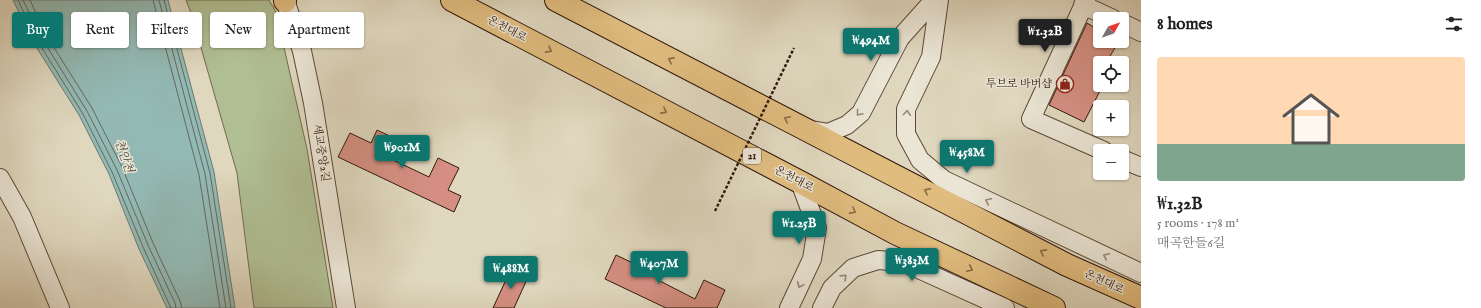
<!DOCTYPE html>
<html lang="en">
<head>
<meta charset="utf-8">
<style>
	:root { --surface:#fff; --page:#f2f2f2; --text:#202124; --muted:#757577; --line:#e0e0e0; --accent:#0f766e }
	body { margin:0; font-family:"IM FELL English","Noto Serif KR",serif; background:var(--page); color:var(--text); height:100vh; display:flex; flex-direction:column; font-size:15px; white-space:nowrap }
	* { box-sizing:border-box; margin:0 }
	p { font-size:13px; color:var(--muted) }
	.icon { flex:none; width:22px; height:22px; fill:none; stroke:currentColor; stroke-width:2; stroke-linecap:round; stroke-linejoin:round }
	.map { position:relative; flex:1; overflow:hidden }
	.sheet { display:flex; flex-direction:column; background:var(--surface); width:340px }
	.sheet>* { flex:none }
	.top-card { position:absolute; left:12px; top:12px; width:380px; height:36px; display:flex; gap:8px }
	.needle { width:26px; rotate:50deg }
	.fabs { position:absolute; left:1093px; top:12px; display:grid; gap:8px }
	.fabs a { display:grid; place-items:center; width:36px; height:36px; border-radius:4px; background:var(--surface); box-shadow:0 1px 3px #0004; font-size:20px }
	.price { position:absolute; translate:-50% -34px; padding:0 9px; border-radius:4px; background:var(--accent); color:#fff; font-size:13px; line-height:26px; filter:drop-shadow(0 1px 2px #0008) }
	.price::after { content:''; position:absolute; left:50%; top:24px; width:12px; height:9px; margin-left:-6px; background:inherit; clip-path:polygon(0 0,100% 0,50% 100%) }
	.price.current { background:#222; color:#fff }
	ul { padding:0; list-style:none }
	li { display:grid; align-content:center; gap:8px; height:212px; padding:0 16px }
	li+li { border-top:1px solid var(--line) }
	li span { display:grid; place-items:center; height:124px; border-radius:4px; color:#555 }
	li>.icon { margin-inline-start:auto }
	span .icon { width:72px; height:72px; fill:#fffc; stroke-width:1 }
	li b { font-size:17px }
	h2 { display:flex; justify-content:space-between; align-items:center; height:48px; padding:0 16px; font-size:17px }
	.chip { padding:0 14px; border-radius:4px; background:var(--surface); box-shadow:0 1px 3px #0004; font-size:14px; line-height:36px }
	.chip.current { background:var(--accent); color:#fff }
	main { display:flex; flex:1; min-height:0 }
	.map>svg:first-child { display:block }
</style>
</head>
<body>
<main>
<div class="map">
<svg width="1141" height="308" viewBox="0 0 1141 308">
	<rect width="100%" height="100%" fill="#dfd7be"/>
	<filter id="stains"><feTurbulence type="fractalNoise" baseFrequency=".005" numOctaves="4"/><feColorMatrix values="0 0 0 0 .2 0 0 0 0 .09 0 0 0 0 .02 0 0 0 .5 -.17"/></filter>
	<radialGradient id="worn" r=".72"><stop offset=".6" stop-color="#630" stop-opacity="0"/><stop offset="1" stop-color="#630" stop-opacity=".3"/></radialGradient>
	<path fill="#b0be93" stroke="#706b4e" d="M 186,0 L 269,0 L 276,12 L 307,149 L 333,308 L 254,308 L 237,173 L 191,13 Z"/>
	<path fill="#93b9b4" stroke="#6c7970" d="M 13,0 L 168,0 L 214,172 L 235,308 L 167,308 L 139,249 L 109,174 L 79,115 L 33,42 Z"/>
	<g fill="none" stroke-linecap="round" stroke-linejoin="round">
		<path stroke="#62685f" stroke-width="1" d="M 18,0 L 37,40 L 83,114 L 112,172 L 143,247 L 171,308
			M 23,0 L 41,37 L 87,111 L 117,170 L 148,245 L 175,303 L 176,308
			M 30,0 L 46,35 L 92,108 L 122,167 L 153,243 L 180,301 L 182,308
			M 153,0 L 199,175 L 220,308
			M 159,0 L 205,174 L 226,308
			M 164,0 L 210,173 L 231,308"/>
	</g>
	<path fill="#d48f82" stroke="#31180a" d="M 1087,23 L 1100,31 L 1100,41 L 1119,41 L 1106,63 L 1100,63 L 1100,74 L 1094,85 L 1103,85 L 1084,122 L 1049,105 Z
		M 377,130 L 398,140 L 389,158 L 429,177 L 438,158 L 459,168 L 448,190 L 461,196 L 454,212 L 338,157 L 350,133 L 371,143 Z
		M 644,252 L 664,261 L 656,279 L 695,299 L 704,280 L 725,290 L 717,308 L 666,308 L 605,279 L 616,255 L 637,265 Z
		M 511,269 L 528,277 L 514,308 L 493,308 Z"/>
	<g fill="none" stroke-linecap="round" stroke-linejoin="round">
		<defs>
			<path id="minor" d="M 285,0 L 302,51 L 313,103 L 346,308
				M 939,0 L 931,57 L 906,109 L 906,134 L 920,160 L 944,180 L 1141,273
				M 1086,0 L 1031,119 L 1104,151
				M 1083,5 L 1113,19
				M 1122,23 L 1141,32
				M 809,130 L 828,133 L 847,125 L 861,113 L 900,38 L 934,0
				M 1122,159 L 1141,167
				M 0,178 L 22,217 L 60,308
				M 789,308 L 812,259 L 817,228 L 800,182
				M 822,308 L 832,288 L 853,268 L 878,260 L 903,262 L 1005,308"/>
			<path id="highway" d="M 285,0 L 285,1
				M 452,0 L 800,182 L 895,233 L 1054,308
				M 556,0 L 1067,265 L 1141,298"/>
		</defs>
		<use href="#minor" stroke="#5c4837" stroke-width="20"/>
		<use href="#highway" stroke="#31180a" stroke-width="24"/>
		<use href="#minor" stroke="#eae5d5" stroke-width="18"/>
		<use href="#highway" stroke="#e0bc7f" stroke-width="22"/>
		<path stroke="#31180a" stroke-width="2.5" stroke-dasharray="3 2" stroke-linecap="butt" d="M 715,211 L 794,48"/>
	</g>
	<defs><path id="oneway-chevron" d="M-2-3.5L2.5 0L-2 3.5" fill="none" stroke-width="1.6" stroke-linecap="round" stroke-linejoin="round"/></defs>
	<g stroke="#886a44">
		<use href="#oneway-chevron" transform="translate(549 50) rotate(28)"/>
		<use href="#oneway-chevron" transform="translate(671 60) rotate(-153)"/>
		<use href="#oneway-chevron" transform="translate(664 111) rotate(28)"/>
		<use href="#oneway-chevron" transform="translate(787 119) rotate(-153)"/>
		<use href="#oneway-chevron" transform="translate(927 191) rotate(-153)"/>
		<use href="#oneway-chevron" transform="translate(853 211) rotate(29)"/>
		<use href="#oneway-chevron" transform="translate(1043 252) rotate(-152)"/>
		<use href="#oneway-chevron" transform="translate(970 269) rotate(25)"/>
	</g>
	<g stroke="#97897a">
		<use href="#oneway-chevron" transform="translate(859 113) rotate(130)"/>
		<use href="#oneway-chevron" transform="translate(907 113) rotate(-86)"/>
		<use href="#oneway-chevron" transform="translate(988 201) rotate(-155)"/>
		<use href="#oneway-chevron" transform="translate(1106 256) rotate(-155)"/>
		<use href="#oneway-chevron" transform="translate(844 277) rotate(-44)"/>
		<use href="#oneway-chevron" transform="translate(800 285) rotate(114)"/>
	</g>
	<defs>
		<symbol id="shop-ring" viewBox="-11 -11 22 22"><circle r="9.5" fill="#eae5d5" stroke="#8f2418" stroke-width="1.5"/><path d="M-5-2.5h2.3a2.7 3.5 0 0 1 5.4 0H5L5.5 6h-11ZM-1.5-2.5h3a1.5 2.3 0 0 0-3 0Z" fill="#8f2418"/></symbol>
	</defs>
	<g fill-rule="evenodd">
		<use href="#shop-ring" x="1055" y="74" width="20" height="20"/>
	</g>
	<g text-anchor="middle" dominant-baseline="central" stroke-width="3" stroke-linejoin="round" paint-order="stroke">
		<rect fill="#eae5d5" stroke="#685647" stroke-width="1" x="743" y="148" width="18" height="16" rx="3"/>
		<g font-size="10" font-weight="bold" fill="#31180a">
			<text x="752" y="156">21</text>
		</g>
		<g font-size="11" fill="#31180a" stroke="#eae5d5">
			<text transform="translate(507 29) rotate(28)">온천대로</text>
			<text transform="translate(321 153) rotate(81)">세교중앙2길</text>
			<text transform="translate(794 179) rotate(28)">온천대로</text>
			<text transform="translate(1104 282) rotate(25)">온천대로</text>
		</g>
		<g font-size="11" fill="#31180a" stroke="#eae5d5" text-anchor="end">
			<text x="1052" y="84">투브로 바버샵</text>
		</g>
		<g font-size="12" font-style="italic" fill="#4e483d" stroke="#eae5d5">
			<text transform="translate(124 156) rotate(71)">천안천</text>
		</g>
	</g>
	<rect width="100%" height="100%" filter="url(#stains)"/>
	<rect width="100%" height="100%" fill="url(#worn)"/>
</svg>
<div class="fabs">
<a><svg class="needle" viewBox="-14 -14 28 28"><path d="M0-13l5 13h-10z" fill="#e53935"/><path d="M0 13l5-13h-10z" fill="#757577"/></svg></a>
<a><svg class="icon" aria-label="locate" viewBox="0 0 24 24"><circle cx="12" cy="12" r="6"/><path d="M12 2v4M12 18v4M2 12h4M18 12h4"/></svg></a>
<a>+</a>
<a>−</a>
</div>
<b class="price current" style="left:1045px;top:53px">₩1.32B</b>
<b class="price" style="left:871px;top:62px">₩494M</b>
<b class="price" style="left:402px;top:169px">₩901M</b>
<b class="price" style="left:967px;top:174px">₩458M</b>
<b class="price" style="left:799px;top:245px">₩1.25B</b>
<b class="price" style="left:912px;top:282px">₩383M</b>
<b class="price" style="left:659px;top:285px">₩407M</b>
<b class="price" style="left:511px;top:290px">₩488M</b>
<div class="top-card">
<a class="chip current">Buy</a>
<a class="chip">Rent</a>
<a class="chip">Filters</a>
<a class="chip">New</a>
<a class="chip">Apartment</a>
</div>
</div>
<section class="sheet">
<h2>8 homes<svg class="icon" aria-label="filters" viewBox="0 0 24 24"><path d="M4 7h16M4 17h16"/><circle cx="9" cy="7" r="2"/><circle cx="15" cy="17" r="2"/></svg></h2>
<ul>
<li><span style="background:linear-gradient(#ffd9b3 70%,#7fa58c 0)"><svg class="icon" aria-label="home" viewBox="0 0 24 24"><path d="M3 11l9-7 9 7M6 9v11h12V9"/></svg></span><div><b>₩1.32B</b><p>5 rooms · 178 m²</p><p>매곡한들6길</p></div></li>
</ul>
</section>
</main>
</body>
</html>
